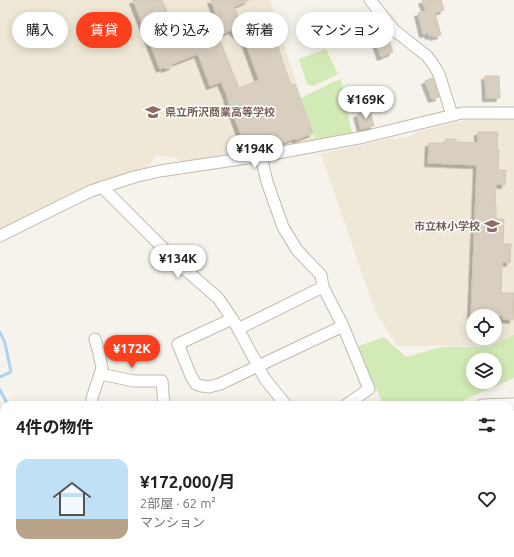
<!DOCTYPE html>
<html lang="ja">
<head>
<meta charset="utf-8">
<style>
	:root { --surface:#fff; --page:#f6f6f6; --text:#202124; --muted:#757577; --accent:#fc3f1d }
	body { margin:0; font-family:Ubuntu,"Noto Sans JP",sans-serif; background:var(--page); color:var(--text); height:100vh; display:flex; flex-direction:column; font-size:15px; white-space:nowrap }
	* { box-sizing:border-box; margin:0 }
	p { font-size:13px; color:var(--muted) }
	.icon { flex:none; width:22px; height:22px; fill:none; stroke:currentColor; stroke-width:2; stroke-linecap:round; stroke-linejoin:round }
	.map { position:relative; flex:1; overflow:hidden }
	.details { position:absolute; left:0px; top:401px; width:514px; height:156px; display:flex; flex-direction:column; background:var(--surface); border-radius:12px 12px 0 0; box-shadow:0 2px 10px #0003 }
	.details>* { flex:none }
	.top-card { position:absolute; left:12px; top:12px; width:490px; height:36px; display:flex; gap:8px }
	.controls { position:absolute; left:466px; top:309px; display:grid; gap:8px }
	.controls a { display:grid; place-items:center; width:36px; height:36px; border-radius:50%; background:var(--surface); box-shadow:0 2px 10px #0003; font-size:20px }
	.price { position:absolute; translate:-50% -34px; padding:0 9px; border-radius:14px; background:#fff; color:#222; font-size:13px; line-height:26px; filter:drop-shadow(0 1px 2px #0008) }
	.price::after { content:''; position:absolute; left:50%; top:24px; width:12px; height:9px; margin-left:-6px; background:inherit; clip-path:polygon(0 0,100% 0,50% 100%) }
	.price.selected { background:var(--accent); color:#fff }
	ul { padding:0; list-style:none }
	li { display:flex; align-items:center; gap:12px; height:100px; padding:0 16px }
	li span { display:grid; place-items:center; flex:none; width:112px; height:80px; border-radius:12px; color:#555 }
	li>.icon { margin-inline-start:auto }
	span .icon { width:48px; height:48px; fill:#fffc; stroke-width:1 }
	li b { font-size:17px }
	h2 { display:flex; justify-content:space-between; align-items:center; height:48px; padding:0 16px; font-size:17px }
	.pill { padding:0 14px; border-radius:18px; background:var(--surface); box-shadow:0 2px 10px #0003; font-size:14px; line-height:36px }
	.pill.selected { background:var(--accent); color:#fff }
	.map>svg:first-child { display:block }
</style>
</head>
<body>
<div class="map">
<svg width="514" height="557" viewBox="0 0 514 557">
	<defs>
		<filter id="shadow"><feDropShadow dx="-3.5" dy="3.5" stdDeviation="0" flood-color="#0004"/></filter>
	</defs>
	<rect width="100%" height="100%" fill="#f6f3ec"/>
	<path fill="#efe8d6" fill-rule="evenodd" d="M 0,0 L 270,0 L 297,85 L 317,142 L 183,163 L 180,159 L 157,155 L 146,169 L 0,232 Z
		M 514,119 L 514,339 L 494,347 L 441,346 L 397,346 L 375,311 L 321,154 L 388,139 L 397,139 L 413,135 L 416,132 L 465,120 ZM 473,316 L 495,316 L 495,338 L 473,338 Z"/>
	<path fill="#d2eab5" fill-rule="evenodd" d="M 326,49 L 338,74 L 313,86 L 307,84 L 299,59 Z
		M 341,79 L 352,134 L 317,142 L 301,98 L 333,82 Z
		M 514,335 L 514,378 L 453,405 L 384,405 L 356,347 L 384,337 L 406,357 L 442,347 L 489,347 ZM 473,360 L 495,360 L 495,382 L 473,382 Z"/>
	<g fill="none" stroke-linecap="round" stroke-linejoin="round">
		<path stroke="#a9d4f2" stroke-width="3" d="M 0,332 L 5,343 L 11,372 L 0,377
			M 0,390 L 8,405
			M 89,553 L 92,556 L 98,553
			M 101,553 L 104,557"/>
	</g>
	<path fill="#d8cfc1" stroke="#d3c7b4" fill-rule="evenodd" filter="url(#shadow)" d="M 133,0 L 162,0 L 176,34 L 217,17 L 211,0 L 249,0 L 234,7 L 248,41 L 273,32 L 288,77 L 292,85 L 295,84 L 313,133 L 296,140 L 295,138 L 273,147 L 247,151 L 227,98 L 228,98 L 221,82 L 210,86 L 198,54 L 172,64 L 173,66 L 165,69 L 164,67 L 160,69 ZM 232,30 L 246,44 L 259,80 L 239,88 L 218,36 Z
		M 422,0 L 441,0 L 444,10 L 435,13 L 441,35 L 433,37 L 433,35 L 429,36 L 428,33 L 423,34 L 418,13 L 426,11 Z
		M 388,38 L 393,52 L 381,57 L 376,43 Z
		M 485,76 L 499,76 L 500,98 L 486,98 Z
		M 433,78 L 439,97 L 432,99 L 425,81 Z
		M 370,111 L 374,126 L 361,129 L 357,114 Z
		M 478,132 L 498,132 L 497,150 L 499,150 L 498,170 L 506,170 L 505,185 L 496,184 L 495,205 L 496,205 L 496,219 L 504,219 L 503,244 L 511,244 L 510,263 L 502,262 L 501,293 L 514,293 L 513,320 L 503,319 L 503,316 L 471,316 L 477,165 L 428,163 L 429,143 L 445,143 L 446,139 L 456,139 L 456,142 L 478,143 Z"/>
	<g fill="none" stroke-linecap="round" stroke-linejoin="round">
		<defs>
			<path id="minor" d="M 370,0 L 394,30 L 427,56 L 433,64 L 439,74 L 452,115
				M 102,187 L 180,265 L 218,298 L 235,323 L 265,379 L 286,405
				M 0,236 L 58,207 L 91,191 L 134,177 L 160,171 L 261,156 L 364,137 L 462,113 L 514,113
				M 323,287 L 343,326 L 369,389 L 346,405
				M 232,319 L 178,344 L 191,376 L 196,384 L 202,386 L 209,387 L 220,384 L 343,326
				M 238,329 L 323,287 L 321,275 L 297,250 L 283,227 L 267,182 L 261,156
				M 100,374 L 134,381 L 162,381 L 164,405
				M 92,405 L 92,398 L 102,368 L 99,353 L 95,339
				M 482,405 L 514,404
				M 510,456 L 514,456
				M 166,553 L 169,557
				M 466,553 L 474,557"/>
		</defs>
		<use href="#minor" stroke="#c2bbae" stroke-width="13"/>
		<use href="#minor" stroke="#fff" stroke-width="11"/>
	</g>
	<defs>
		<symbol id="school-bare" viewBox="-9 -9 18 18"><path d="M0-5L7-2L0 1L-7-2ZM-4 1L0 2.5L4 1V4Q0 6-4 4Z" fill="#8d6e63" stroke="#fff" stroke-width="2.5" paint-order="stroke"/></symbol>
	</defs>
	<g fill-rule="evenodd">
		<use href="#school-bare" x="142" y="101" width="22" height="22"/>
		<use href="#school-bare" x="481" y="215" width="22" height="22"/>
	</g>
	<g text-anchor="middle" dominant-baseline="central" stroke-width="3" stroke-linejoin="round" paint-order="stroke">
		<g font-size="11" font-weight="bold" fill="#785e54" stroke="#fff" text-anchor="start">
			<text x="165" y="112">県立所沢商業高等学校</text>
			<text x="480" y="226" text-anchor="end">市立林小学校</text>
		</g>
	</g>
</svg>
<div class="controls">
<a><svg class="icon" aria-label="locate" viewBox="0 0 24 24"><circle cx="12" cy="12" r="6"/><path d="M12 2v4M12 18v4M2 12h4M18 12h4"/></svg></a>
<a><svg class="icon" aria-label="layers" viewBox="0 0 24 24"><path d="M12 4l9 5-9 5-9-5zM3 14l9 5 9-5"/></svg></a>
</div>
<b class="price" style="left:366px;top:120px">¥169K</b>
<b class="price" style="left:255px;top:169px">¥194K</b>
<b class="price" style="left:178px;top:279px">¥134K</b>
<b class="price selected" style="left:132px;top:369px">¥172K</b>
<div class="top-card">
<a class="pill">購入</a>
<a class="pill selected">賃貸</a>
<a class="pill">絞り込み</a>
<a class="pill">新着</a>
<a class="pill">マンション</a>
</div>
<section class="details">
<h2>4件の物件<svg class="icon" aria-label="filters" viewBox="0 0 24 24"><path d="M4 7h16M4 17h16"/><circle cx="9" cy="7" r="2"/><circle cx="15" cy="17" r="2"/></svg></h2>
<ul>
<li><span style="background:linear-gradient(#bfe0f5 75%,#b9a48a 0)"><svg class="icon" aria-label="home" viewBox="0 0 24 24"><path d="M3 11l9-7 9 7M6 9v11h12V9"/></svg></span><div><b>¥172,000/月</b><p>2部屋 · 62 m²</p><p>マンション</p></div><svg class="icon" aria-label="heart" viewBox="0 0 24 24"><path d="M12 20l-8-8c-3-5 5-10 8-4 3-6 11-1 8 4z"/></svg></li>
</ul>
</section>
</div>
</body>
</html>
